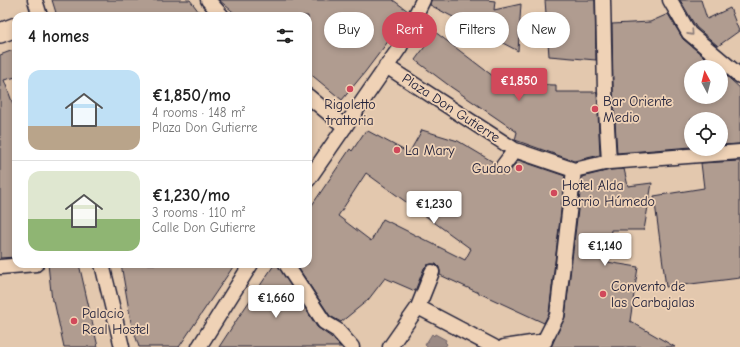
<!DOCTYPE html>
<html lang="en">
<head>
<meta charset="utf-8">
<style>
	:root { --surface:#fff; --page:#f2f2f2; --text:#222; --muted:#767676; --line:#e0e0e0; --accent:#d1495b }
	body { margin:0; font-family:"Comic Neue",sans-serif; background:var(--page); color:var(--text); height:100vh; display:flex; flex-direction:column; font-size:15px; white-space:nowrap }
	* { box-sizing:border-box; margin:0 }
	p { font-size:13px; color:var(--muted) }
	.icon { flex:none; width:22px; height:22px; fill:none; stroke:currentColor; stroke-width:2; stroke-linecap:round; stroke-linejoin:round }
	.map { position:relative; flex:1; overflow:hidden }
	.details { position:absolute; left:12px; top:12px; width:300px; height:256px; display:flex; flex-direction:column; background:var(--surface); border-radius:12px; box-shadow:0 2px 6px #0003 }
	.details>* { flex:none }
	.top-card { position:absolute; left:324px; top:12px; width:356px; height:36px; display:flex; gap:8px }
	.needle { width:26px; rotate:353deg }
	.fabs { position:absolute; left:684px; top:60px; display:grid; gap:8px }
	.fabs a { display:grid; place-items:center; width:44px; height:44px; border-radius:50%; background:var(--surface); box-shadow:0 2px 6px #0003; font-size:20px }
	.price { position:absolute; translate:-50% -34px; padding:0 9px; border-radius:4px; background:#fff; color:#222; font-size:13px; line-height:26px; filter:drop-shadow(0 1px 2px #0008) }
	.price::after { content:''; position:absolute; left:50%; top:24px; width:12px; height:9px; margin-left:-6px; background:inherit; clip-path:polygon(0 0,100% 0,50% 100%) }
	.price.current { background:var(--accent); color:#fff }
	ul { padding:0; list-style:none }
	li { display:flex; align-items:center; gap:12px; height:100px; padding:0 16px }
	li+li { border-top:1px solid var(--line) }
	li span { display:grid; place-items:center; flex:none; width:112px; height:80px; border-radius:12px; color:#555 }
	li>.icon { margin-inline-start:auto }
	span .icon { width:48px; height:48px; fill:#fffc; stroke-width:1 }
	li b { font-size:17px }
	h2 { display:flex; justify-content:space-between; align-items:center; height:48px; padding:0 16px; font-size:17px }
	.chip { padding:0 14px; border-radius:18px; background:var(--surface); box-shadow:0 2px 6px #0003; font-size:14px; line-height:36px }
	.chip.current { background:var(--accent); color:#fff }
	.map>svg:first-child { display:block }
</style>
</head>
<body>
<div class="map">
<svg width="740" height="347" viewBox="0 0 740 347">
	<rect width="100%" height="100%" fill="#e3c8ae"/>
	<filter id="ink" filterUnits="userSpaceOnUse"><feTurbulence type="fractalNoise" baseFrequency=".025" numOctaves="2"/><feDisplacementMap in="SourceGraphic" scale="8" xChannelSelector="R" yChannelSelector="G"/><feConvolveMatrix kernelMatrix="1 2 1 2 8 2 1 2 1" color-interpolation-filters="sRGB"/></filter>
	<g filter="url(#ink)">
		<path fill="#9b8a84" stroke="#6b6067" d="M 432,334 L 434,336 L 435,334 L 446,340 L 445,342 L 447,344 L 445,347 L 427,347 L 425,345 Z"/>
		<path fill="#b09c90" stroke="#22223b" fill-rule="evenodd" d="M 52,0 L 190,0 L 202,16 L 57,16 Z
			M 219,0 L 393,0 L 408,11 L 400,27 L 399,27 L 365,72 L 342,100 L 308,72 L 308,16 L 238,16 Z
			M 431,0 L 487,0 L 495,1 L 494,10 L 521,4 L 518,51 L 430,5 Z
			M 545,0 L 595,0 L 596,60 L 549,56 Z
			M 680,0 L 701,0 L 707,19 L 730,8 L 739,31 L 718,46 L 696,27 Z
			M 668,14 L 683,39 L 716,67 L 691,67 L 691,97 L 721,97 L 721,71 L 740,88 L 740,144 L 721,145 L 721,119 L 691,119 L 691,147 L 617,153 L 613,91 L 612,24 L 650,22 Z
			M 422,22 L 506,86 L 506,84 L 556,85 L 556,92 L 597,92 L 600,155 L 574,161 L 515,140 L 517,132 L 451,87 L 415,60 L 427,44 L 415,36 Z
			M 16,49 L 16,77 L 4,80 L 16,112 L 16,257 L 0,258 L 0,55 Z
			M 366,130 L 409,153 L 422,130 L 458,141 L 495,163 L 495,170 L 502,174 L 506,174 L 510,171 L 518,160 L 565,176 L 549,313 L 544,323 L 440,275 L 440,271 L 439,267 L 436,264 L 431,264 L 427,265 L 424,268 L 415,291 L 385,278 L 368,300 L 341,322 L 330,316 L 297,266 L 302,266 L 301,264 L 308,264 L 308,211 L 350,149 L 352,151 ZM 366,173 L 471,249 L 465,260 L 383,219 L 371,241 L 338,216 Z
			M 740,161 L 740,278 L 666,287 L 654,196 L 704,188 L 701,163 Z
			M 624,169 L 628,186 L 652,183 L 644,230 L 611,230 L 607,262 L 638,267 L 630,321 L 675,347 L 551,347 L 565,317 L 582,177 L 610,170 Z
			M 48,264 L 79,264 L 98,347 L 64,347 L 54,301 L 52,301 Z
			M 121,264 L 235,264 L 179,347 L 139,347 L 131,322 Z
			M 274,265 L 278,265 L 317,327 L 331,337 L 341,347 L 219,347 L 238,318 Z"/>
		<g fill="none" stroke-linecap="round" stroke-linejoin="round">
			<defs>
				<path id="pedestrian" d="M 35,0 L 40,16
					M 208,0 L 222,16
					M 603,0 L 605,91 L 609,162
					M 670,0 L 689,33 L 740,76
					M 386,66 L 515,150 L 574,170
					M 308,96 L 345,127
					M 503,166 L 515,150
					M 574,170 L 609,162 L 740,152
					M 308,180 L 400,47 L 423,0
					M 102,264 L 122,347
					M 286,264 L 324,322 L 337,330 L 352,347
					M 0,267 L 36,264
					M 418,307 L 494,347
					M 199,347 L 251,264
					M 390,347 L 418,307 L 432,272
					M 504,347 L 545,341
					M 541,347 L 557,316 L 574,170"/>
				<path id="minor" d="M 0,33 L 16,27"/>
			</defs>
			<use href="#pedestrian" stroke="#22223b" stroke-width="17"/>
			<use href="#minor" stroke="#22223b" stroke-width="22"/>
			<use href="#pedestrian" stroke="#efd2b6" stroke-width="14"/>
			<use href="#minor" stroke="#efd2b6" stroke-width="19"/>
		</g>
		<defs><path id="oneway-chevron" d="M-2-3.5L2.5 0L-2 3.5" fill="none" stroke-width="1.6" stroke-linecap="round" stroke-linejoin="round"/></defs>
		<use stroke="#887a78" href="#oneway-chevron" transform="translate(691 33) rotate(48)"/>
	</g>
	<g fill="#d1495b" stroke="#efd2b6" stroke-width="1.5">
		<circle cx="350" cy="89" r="4"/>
		<circle cx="595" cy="109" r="4"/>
		<circle cx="397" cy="150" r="4"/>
		<circle cx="519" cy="168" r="4"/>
		<circle cx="554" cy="193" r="4"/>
		<circle cx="603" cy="294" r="4"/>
		<circle cx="74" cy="321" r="4"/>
	</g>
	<g text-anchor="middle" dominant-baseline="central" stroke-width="3.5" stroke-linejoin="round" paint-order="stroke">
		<g font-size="14" fill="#22223b" stroke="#efd2b6" text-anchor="start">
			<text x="603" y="101">Bar Oriente<tspan x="603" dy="16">Medio</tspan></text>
			<text x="350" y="104" text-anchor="middle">Rigoletto<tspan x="350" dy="16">trattoria</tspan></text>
			<text x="405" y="150">La Mary</text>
			<text x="511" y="168" text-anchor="end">Gudao</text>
			<text x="562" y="185">Hotel Alda<tspan x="562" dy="16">Barrio Húmedo</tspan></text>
			<text x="611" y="286">Convento de<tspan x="611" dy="16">las Carbajalas</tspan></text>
			<text x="82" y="313">Palacio<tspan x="82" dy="16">Real Hostel</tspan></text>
		</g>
		<g font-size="14" fill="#22223b" stroke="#efd2b6">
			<text transform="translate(451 108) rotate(33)">Plaza Don Gutierre</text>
		</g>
	</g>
</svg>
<div class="fabs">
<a><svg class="needle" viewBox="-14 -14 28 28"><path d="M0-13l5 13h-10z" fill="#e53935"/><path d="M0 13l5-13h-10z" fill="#767676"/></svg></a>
<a><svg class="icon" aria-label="locate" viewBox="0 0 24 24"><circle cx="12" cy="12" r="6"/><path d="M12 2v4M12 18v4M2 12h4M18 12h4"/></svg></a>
</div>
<b class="price current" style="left:519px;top:102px">€1,850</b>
<b class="price" style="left:434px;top:225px">€1,230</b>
<b class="price" style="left:605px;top:267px">€1,140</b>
<b class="price" style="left:276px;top:319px">€1,660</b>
<div class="top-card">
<a class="chip">Buy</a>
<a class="chip current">Rent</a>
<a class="chip">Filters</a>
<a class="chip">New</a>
</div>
<section class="details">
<h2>4 homes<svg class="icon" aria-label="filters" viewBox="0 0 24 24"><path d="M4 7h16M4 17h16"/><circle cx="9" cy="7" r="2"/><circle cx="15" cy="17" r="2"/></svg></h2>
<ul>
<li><span style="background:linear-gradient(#bfe0f5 70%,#b9a48a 0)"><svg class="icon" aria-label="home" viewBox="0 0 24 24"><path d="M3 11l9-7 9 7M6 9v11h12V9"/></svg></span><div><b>€1,850/mo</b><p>4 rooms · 148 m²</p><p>Plaza Don Gutierre</p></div></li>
<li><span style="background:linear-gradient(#dfe7d0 60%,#8fb573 0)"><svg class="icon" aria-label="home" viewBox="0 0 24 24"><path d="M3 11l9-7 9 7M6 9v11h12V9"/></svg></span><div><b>€1,230/mo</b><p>3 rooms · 110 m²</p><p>Calle Don Gutierre</p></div></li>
</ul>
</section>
</div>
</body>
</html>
